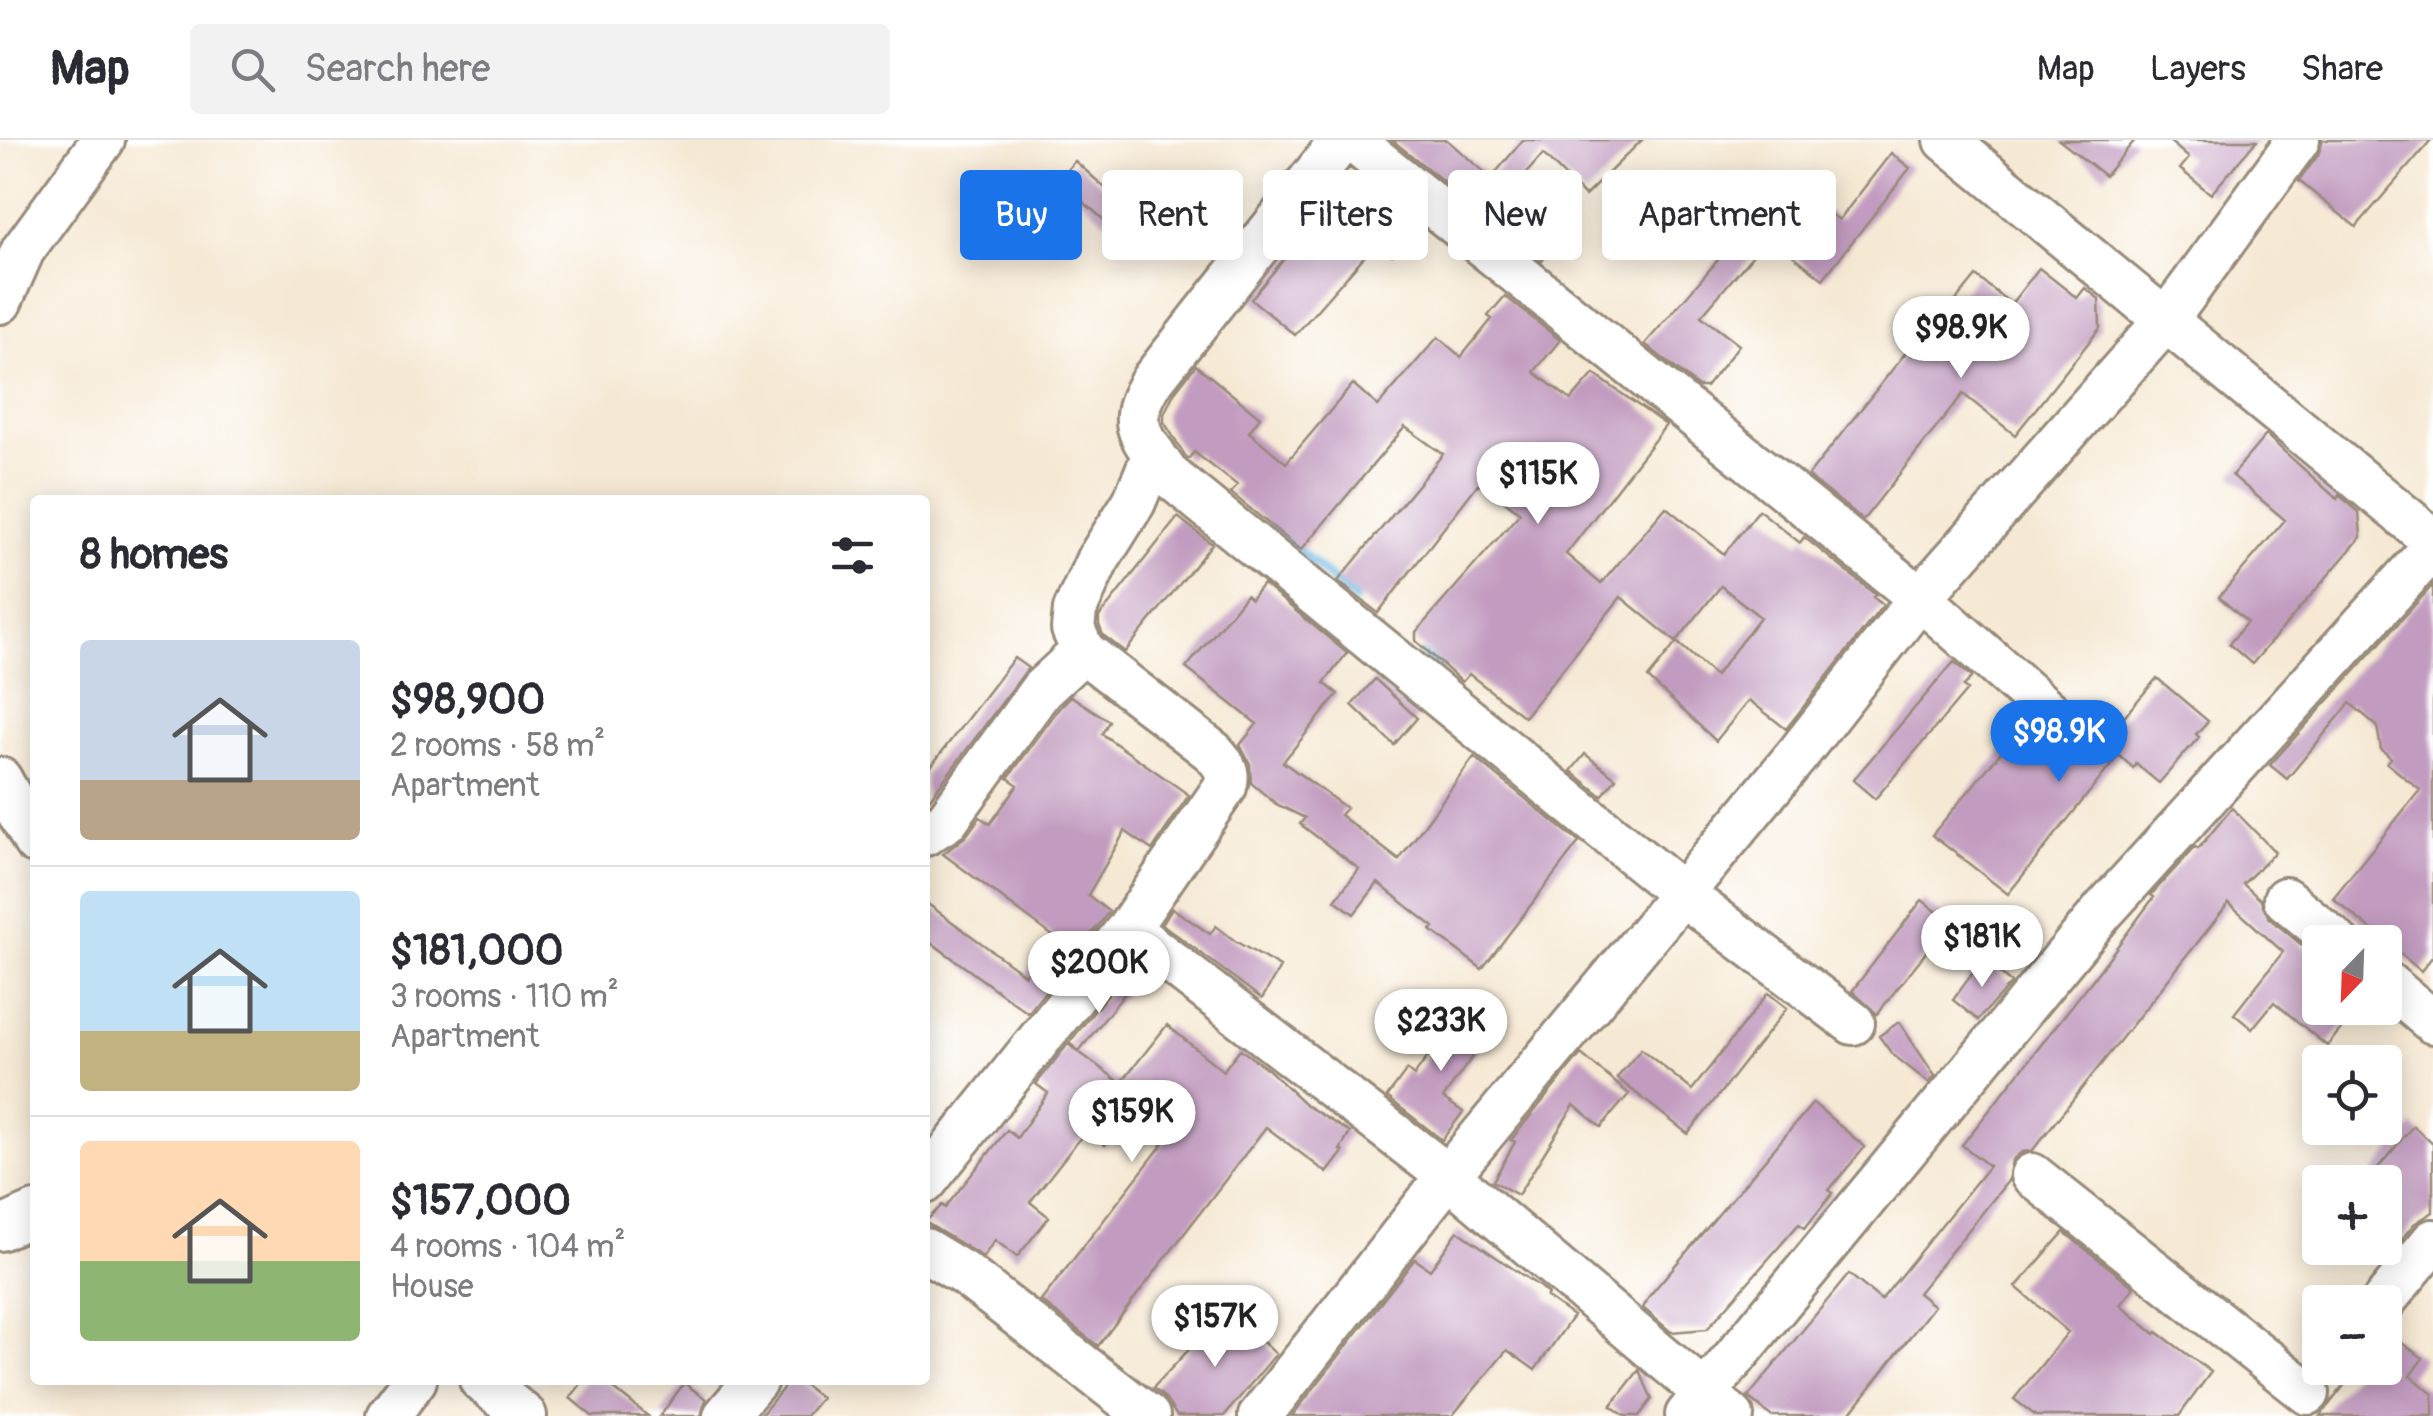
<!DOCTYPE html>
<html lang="en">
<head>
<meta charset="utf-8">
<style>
	:root { --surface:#fff; --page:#f2f2f3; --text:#2b2b33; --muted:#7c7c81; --line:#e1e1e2; --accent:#1a73e8 }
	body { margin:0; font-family:Pangolin,sans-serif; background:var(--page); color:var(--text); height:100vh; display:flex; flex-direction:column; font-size:38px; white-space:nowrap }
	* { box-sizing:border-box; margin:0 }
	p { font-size:32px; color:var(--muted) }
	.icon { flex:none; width:55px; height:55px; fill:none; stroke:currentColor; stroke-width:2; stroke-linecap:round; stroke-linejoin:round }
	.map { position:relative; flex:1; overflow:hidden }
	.side { position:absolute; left:30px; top:355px; width:900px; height:890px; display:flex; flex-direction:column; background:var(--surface); border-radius:10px; box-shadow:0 5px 25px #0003 }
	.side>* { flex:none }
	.banner { position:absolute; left:960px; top:30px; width:950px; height:90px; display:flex; gap:20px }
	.needle { width:65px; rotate:203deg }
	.tools { position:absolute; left:2302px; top:785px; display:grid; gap:20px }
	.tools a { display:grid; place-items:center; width:100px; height:100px; border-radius:10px; background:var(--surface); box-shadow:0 5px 25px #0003; font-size:50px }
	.price { position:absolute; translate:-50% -85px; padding:0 22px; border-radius:35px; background:#fff; color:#222; font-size:32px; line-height:65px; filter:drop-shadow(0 2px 5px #0008) }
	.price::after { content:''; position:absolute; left:50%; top:60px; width:30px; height:22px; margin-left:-15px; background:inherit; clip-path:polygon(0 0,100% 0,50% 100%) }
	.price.active { background:var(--accent); color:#fff }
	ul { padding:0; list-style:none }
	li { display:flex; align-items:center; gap:30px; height:250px; padding:0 50px }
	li+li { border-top:2px solid var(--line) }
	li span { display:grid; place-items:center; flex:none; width:280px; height:200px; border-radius:10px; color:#555 }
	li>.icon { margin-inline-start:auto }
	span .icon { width:120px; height:120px; fill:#fffc; stroke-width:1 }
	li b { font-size:42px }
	h2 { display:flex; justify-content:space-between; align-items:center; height:120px; padding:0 50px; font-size:42px }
	.chip { padding:0 35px; border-radius:10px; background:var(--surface); box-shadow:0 5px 25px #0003; font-size:35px; line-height:90px }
	.chip.active { background:var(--accent); color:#fff }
	header { display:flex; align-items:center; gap:60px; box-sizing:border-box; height:140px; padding:0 50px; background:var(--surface); border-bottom:2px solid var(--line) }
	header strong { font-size:48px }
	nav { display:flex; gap:55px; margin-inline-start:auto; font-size:35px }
	.search { width:700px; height:90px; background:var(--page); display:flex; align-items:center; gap:25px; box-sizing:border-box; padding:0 35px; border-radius:10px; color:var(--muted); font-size:38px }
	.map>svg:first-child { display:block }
</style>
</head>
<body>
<header>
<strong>Map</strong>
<div class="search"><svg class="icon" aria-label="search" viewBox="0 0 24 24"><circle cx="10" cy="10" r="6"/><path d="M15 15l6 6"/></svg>Search here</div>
<nav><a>Map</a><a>Layers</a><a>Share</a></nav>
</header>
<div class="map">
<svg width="2433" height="1276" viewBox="0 0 2433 1276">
	<rect width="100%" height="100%" fill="#fff"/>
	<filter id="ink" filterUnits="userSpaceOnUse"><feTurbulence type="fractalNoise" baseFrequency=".01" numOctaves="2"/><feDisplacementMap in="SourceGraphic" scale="20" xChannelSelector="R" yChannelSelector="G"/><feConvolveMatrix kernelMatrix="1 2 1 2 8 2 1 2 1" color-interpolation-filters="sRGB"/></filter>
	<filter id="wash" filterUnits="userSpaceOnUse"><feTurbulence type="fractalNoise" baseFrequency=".0048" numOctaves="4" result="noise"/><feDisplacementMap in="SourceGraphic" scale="40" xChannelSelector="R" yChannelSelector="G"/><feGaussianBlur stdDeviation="2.25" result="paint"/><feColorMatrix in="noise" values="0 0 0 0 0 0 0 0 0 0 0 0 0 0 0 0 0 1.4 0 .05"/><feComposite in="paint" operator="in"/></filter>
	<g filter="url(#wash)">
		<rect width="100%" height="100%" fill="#f6e9d4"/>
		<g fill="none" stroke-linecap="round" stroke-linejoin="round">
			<path stroke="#68b8e3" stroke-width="9" d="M 1269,385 L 1355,460
				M 1422,515 L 1439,528"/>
		</g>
		<g id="blocks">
			<path fill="#c29cc0" d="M 1392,0 L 1447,0 L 1491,38 L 1523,0 L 1642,0 L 1585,56 L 1543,14 L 1504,59 L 1558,101 L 1542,121 Z
				M 2059,0 L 2135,0 L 2105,36 Z
				M 2168,0 L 2257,0 L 2211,54 L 2180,29 L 2189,18 Z
				M 2323,0 L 2431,0 L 2356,87 L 2299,41 L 2318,15 Z
				M 1891,13 L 1910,28 L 1823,139 L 1786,110 L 1821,66 L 1839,80 Z
				M 1075,21 L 1121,62 L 1105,81 L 1079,58 L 1035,107 L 1011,81 L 1046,53 Z
				M 1354,34 L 1402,72 L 1395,80 L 1409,91 L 1392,115 L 1376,103 L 1295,195 L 1251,159 Z
				M 1700,45 L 1765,101 L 1701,176 L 1739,205 L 1706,247 L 1698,247 L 1645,204 L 1718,120 L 1671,80 Z
				M 2039,128 L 2077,158 L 2085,148 L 2099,159 L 2100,188 L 2015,295 L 1963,254 L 1863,380 L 1808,336 L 1907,211 L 1912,215 L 1976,136 L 2011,164 Z
				M 1505,156 L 1560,200 L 1534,232 L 1571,260 L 1594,234 L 1666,285 L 1566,414 L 1601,444 L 1666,367 L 1724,414 L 1759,370 L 1800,403 L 1804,397 L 1876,455 L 1873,457 L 1883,465 L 1786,589 L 1749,560 L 1716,601 L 1648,538 L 1677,502 L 1715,536 L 1760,477 L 1721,446 L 1676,502 L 1621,457 L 1524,577 L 1469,534 L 1462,542 L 1416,501 L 1416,492 L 1520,373 L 1483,344 L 1478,344 L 1378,473 L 1338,441 L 1443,314 L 1405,287 L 1301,410 L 1231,353 L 1237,345 L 1194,312 L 1188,319 L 1186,317 L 1164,282 L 1164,274 L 1174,253 L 1196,225 L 1260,277 L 1249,292 L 1286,323 L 1353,244 L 1378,266 L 1438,197 L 1461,217 L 1492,179 L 1488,176 Z
				M 2266,295 L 2337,359 L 2339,355 L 2359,372 L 2361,397 L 2252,524 L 2229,504 L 2247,482 L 2219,457 L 2285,380 L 2232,335 Z
				M 1178,377 L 1212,404 L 1125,512 L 1103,495 L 1099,485 L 1099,477 Z
				M 1263,444 L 1347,513 L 1324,543 L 1338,554 L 1283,622 L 1346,668 L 1340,675 L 1399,720 L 1474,617 L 1579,702 L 1482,829 L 1431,790 L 1434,787 L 1378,743 L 1354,774 L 1335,760 L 1359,729 L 1300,684 L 1305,678 L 1276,664 L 1251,643 L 1250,624 L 1240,605 L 1257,584 L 1186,528 L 1246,455 L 1251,459 Z
				M 2433,445 L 2433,816 L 2421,831 L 2333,758 L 2420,650 L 2387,623 L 2391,618 L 2381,609 L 2377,586 L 2350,563 L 2287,639 L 2270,625 Z
				M 1014,518 L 1028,528 L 925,665 L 925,634 Z
				M 1954,522 L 1972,537 L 1963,547 L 1967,550 L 1875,659 L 1853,640 Z
				M 2157,538 L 2208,581 L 2196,594 L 2199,597 L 2159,643 L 2136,624 L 2133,628 L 2119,615 L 2008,754 L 1932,695 L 2021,588 L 2057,618 L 2064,610 L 2078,607 L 2090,616 Z
				M 1375,539 L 1417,578 L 1394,605 L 1352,565 Z
				M 1071,556 L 1109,581 L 1102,594 L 1189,655 L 1152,710 L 1125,691 L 1088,755 L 1109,772 L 1028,873 L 925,798 L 925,762 L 1025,835 L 1053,796 L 943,714 L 966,696 L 980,677 L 990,684 L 1018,645 L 1008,638 L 1060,567 Z
				M 1585,614 L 1616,638 L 1602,656 L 1571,631 Z
				M 2232,668 L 2275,712 L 2243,744 L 2261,760 L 2269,778 L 2320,820 L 2320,868 L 2358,868 L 2327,906 L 2274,862 L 2252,889 L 2234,874 L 2283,812 L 2229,763 L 2032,1011 L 2022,1012 L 2012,1020 L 2008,1041 L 1918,1153 L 1934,1166 L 1848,1276 L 1771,1276 L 1748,1257 L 1849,1134 L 1881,1160 L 1989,1026 L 1962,1005 L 2093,839 L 2154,757 L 2151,755 L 2195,707 L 2198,709 Z
				M 1922,760 L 1950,782 L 1877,874 L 1852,851 Z
				M 1172,768 L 1210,794 L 1216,786 L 1235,801 L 1280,827 L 1262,859 L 1162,784 Z
				M 1983,819 L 2011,843 L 1978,880 L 1953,860 Z
				M 1119,840 L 1129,848 L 1079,911 L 1069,903 Z
				M 1768,853 L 1787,868 L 1688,994 L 1617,938 L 1641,909 L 1692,950 Z
				M 1464,865 L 1494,886 L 1443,958 L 1463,972 L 1442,1000 L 1387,957 L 1407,930 L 1414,936 Z
				M 1899,882 L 1935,936 L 1929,943 L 1892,914 L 1879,896 Z
				M 1167,885 L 1223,931 L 1240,909 L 1269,930 L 1306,965 L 1350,993 L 1340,1010 L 1343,1012 L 1327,1033 L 1266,987 L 1098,1206 L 1041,1161 L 1173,991 L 1138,964 L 1105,1005 L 1088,991 L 1077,1002 L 1030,1062 L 1049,1077 L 1017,1117 L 995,1100 L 983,1117 L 925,1082 L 942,1065 L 945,1068 L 1007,990 L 1017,998 L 1048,953 L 1036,944 L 1068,904 L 1121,943 Z
				M 1581,914 L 1629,954 L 1601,987 L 1574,965 L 1518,1055 L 1493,1041 L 1515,1002 L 1511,1000 Z
				M 1813,963 L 1865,1007 L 1829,1050 L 1833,1053 L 1805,1088 L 1799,1084 L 1707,1189 L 1671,1192 L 1643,1168 L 1650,1155 Z
				M 2413,986 L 2433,1004 L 2433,1072 L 2414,1084 L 2393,1110 L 2385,1103 L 2385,1042 L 2366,1042 Z
				M 1458,1091 L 1540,1147 L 1548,1154 L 1546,1157 L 1573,1176 L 1535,1230 L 1507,1210 L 1452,1276 L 1292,1276 L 1415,1119 L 1430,1130 Z
				M 2064,1092 L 2134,1147 L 2120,1165 L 2155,1194 L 2157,1192 L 2211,1232 L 2179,1276 L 2036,1276 L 2014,1259 L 2068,1192 L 2016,1147 Z
				M 1227,1169 L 1276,1214 L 1224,1276 L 1177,1276 L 1164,1257 L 1153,1248 Z
				M 2385,1191 L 2423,1218 L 2410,1236 L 2433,1254 L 2433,1276 L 2320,1276 L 2358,1228 L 2385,1228 Z
				M 1639,1230 L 1652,1259 L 1639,1276 L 1625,1276 L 1611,1266 Z
				M 584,1240 L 603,1240 L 648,1276 L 592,1276 L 570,1258 Z
				M 790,1240 L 798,1240 L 821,1258 L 806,1276 L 760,1276 Z
				M 684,1243 L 706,1259 L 701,1276 L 660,1276 Z"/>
		</g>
	</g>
	<g filter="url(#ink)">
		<use href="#blocks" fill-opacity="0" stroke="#988a79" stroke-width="2.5"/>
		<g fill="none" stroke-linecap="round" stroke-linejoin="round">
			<defs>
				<path id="minor" d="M 1342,0 L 1153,239 C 1124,285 1141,294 1167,334 L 1681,753 L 1853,883
					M 1352,0 L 1920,458 L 2065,586
					M 1946,0 L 2433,400
					M 0,162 L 23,110 L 103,0
					M 1154,314 L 1134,362 L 1097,421 L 1075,470 L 1073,489 L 1083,511 L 1213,612 C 1223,623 1230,631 1225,647 L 1128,789 L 1448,1036 L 1260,1276
					M 0,639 L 35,702
					M 925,694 L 946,681 L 1041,550 L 1083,511
					M 2285,759 L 2337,802
					M 2385,842 L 2433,882
					M 2032,1035 L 2308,1253
					M 925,1042 L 1128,789
					M 0,1089 L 35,1073
					M 925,1110 L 966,1135 L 1148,1276
					M 2383,1162 L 2433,1101
					M 481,1240 L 525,1276
					M 1687,1275 L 2103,771 L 2433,408
					M 388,1276 L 415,1240
					M 725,1276 L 756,1240
					M 1732,1276 L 1448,1036 L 1798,614 L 1920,458 L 2167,179 L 2298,0"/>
			</defs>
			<use href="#minor" stroke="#988a79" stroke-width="48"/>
			<use href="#minor" stroke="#fff" stroke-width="42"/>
		</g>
	</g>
</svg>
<div class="tools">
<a><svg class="needle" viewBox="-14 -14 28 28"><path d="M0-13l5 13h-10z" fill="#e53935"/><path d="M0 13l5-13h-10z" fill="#7c7c81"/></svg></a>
<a><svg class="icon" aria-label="locate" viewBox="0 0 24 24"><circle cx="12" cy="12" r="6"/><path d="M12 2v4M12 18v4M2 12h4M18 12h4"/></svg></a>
<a>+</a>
<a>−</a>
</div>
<b class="price" style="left:1961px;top:241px">$98.9K</b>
<b class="price" style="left:1538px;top:387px">$115K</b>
<b class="price active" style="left:2059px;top:645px">$98.9K</b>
<b class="price" style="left:1982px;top:850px">$181K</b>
<b class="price" style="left:1099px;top:876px">$200K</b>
<b class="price" style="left:1441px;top:934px">$233K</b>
<b class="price" style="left:1132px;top:1025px">$159K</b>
<b class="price" style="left:1215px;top:1230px">$157K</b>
<div class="banner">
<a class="chip active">Buy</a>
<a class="chip">Rent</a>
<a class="chip">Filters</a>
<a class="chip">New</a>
<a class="chip">Apartment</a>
</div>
<section class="side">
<h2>8 homes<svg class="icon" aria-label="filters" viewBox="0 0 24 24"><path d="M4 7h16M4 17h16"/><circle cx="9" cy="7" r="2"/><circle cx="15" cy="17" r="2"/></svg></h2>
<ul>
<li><span style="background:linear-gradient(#c9d6e8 70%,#b9a48a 0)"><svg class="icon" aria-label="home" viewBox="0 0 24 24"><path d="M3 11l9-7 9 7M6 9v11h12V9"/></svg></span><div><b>$98,900</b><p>2 rooms · 58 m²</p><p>Apartment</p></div></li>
<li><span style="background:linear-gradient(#bfe0f5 70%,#c2b280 0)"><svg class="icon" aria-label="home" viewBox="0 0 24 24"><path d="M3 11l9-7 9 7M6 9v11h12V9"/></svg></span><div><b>$181,000</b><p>3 rooms · 110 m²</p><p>Apartment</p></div></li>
<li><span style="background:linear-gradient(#ffd9b3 60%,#8fb573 0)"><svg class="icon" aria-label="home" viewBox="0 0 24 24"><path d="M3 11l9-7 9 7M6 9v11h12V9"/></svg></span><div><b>$157,000</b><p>4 rooms · 104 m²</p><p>House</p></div></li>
</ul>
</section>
</div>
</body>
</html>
